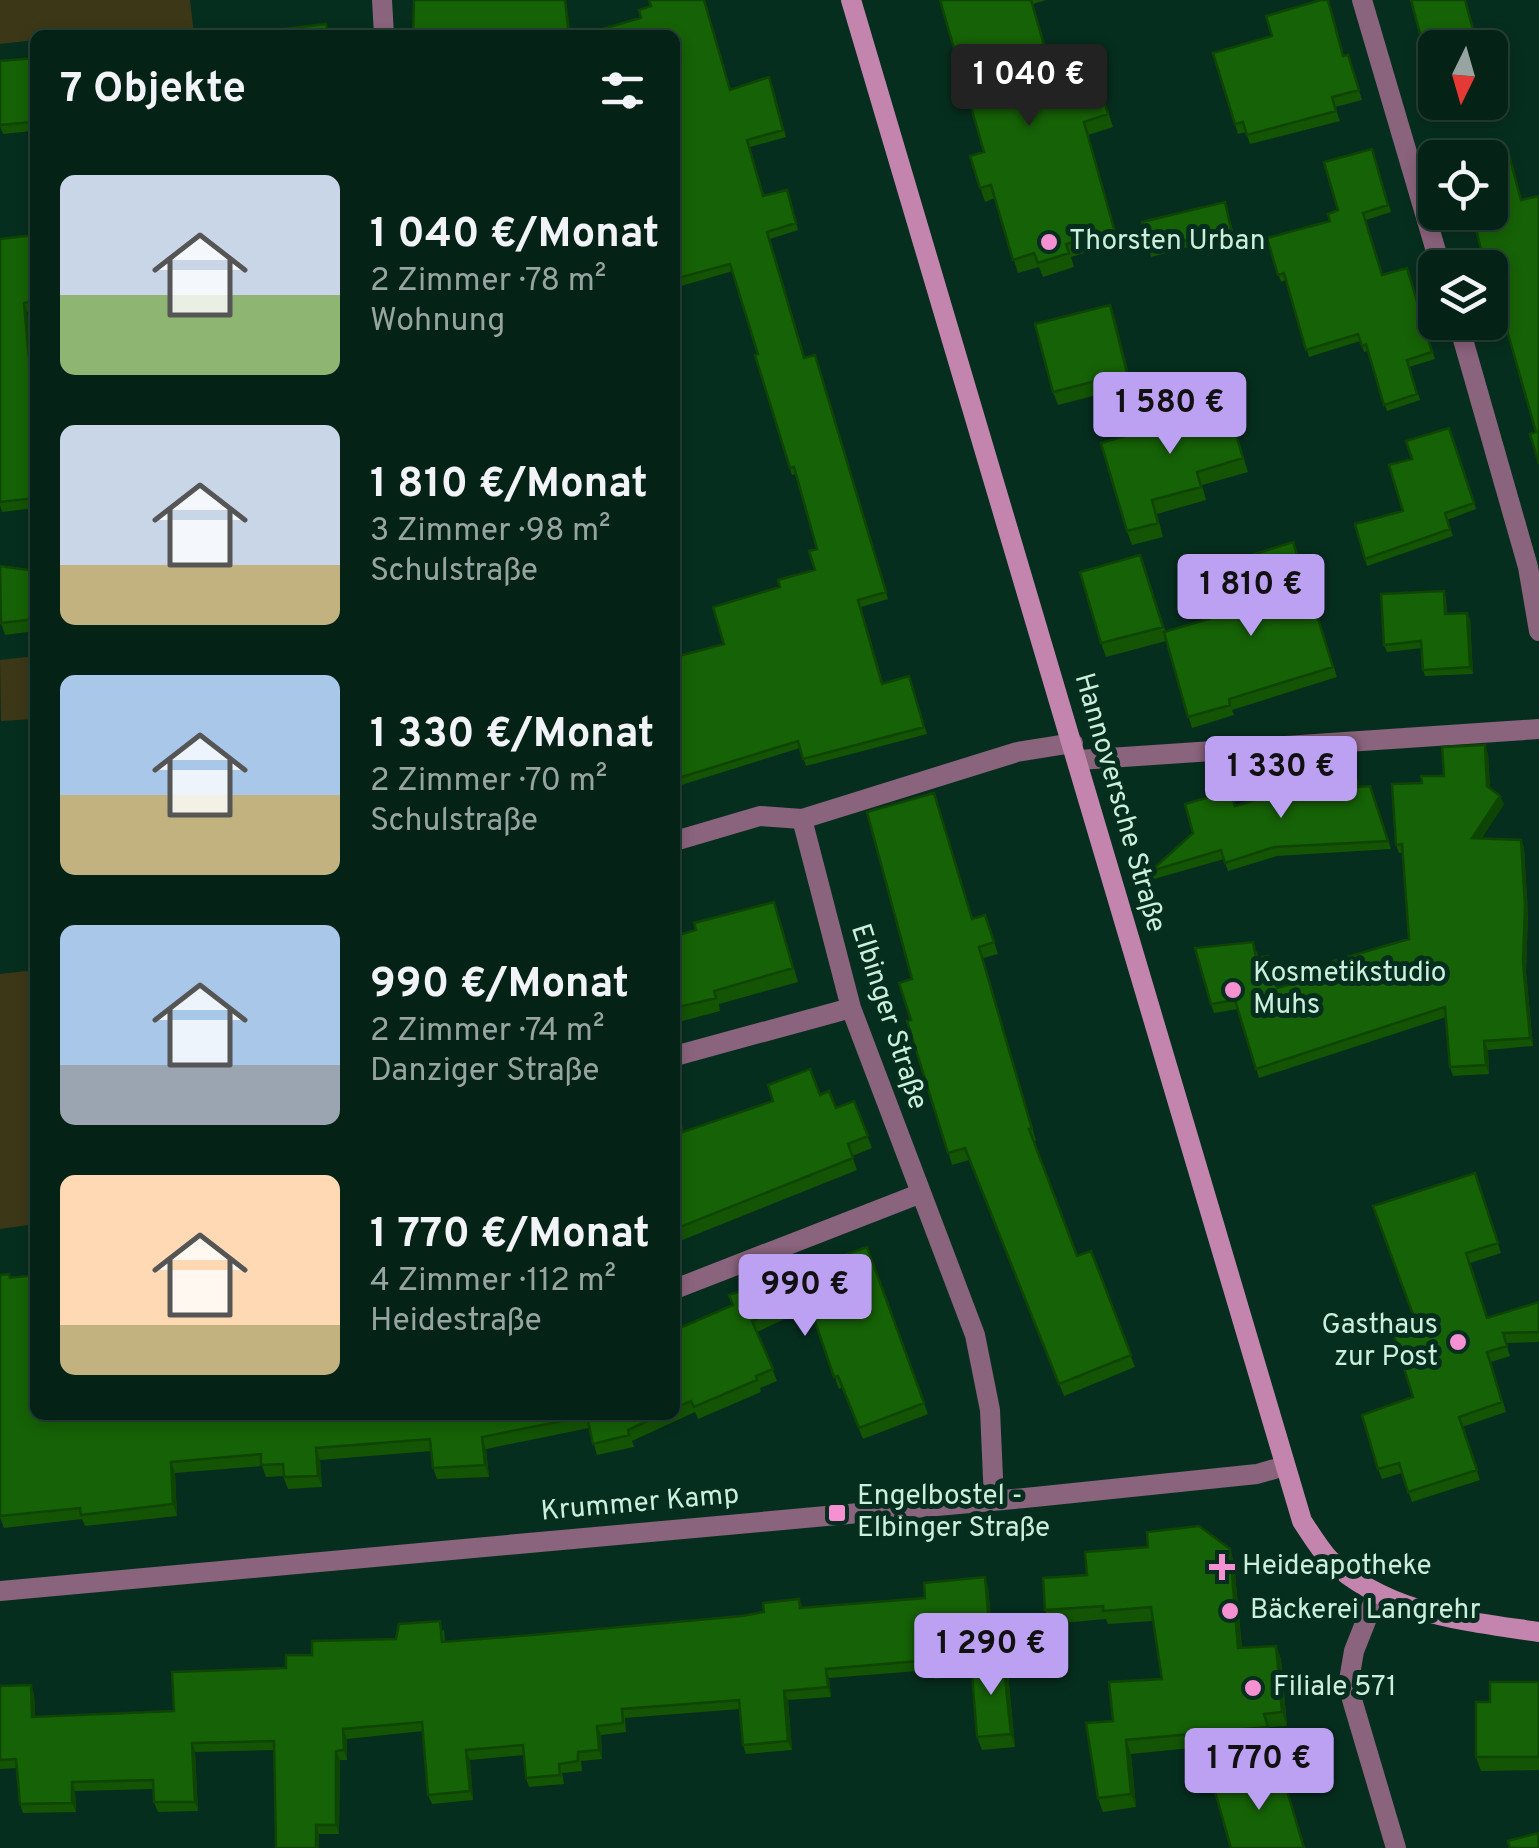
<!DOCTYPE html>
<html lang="de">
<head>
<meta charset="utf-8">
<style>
	:root { --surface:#042216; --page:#122f23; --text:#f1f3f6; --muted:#97a4a1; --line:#253f35; --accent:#bca0f2 }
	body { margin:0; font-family:Overpass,sans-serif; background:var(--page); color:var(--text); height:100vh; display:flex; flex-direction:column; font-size:38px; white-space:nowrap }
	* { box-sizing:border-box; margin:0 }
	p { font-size:32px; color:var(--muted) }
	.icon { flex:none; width:55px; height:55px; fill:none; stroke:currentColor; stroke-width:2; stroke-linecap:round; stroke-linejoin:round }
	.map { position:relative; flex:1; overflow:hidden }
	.side { position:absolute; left:30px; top:30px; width:650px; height:1390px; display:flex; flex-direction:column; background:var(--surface); border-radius:15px; box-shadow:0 5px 15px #0003,0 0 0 2px var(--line) }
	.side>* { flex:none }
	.needle { width:65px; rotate:185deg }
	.controls { position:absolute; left:1418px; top:30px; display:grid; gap:20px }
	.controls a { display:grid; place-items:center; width:90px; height:90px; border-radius:15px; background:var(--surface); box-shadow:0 5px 15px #0003,0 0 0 2px var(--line); font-size:50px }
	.price { position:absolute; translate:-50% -85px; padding:0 22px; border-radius:10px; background:var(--accent); color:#111; font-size:32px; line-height:65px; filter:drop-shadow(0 2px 5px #0008) }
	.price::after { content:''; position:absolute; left:50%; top:60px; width:30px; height:22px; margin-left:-15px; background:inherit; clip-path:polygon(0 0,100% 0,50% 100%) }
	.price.active { background:#222; color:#fff }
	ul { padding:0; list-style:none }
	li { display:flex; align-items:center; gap:30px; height:250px; padding:0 30px }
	li span { display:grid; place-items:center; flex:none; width:280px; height:200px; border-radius:15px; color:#555 }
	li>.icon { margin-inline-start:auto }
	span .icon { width:120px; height:120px; fill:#fffc; stroke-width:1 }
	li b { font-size:42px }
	h2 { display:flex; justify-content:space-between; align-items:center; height:120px; padding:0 30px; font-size:42px }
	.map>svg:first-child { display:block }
</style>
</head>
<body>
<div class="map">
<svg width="1539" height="1848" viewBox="0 0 1539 1848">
	<rect width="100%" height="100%" fill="#062e1e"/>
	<path fill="#3c3717" d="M 0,0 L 190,0 L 194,35 L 35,35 L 35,40 L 0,44 Z
		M 35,656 L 35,719 L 1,721 L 0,660 Z
		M 35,970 L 35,1224 L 0,1229 L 0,974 Z"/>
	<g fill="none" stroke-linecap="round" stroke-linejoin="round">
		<path stroke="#8a637c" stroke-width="20" d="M 382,0 L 384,35
			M 1362,0 L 1441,268
			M 1458,322 L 1528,567 L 1539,631
			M 1079,760 L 1539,729
			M 675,841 L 760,816 L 802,819
			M 675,1056 L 851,1008
			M 675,1289 L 919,1194
			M 994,1500 L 990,1410 L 975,1335 L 851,1008 L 802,819 L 1017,752 L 1073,743
			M 0,1591 L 1025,1498 L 1257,1474 L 1285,1466
			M 1377,1593 L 1354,1651 L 1348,1686 L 1396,1848"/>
		<path stroke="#c384ad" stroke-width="20" d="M 851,0 L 1302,1521 C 1310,1533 1319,1548 1329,1559 C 1386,1614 1465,1621 1539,1632"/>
	</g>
	<path fill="#135405" d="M 940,0 L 1046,0 L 1033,4 L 1058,90 L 1097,78 L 1113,127 L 1088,135 L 1118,242 L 1071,257 L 1074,267 L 1043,277 L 1039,267 L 1018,273 L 995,198 L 985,202 L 970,156 L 984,152 Z
		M 1331,8 L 1344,56 L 1348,55 L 1362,100 L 1335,107 L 1340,121 L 1250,144 L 1246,132 L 1238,134 L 1213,53 L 1272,36 Z
		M 35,58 L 35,139 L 32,131 L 3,134 L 0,126 L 0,61 Z
		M 772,84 L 786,137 L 750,147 L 764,196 L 789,197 L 798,230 L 770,239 L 805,358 L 817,362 L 888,599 L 861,607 L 883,683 L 909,676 L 927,734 L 806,766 L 800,748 L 675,787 L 675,657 L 724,644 L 780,587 L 815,570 L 817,549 L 796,474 L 792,475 L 790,468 L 733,271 L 681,286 L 675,267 L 730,90 Z
		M 1372,149 L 1391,212 L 1366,220 L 1382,275 L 1407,268 L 1435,359 L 1409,367 L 1420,400 L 1387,411 L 1368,351 L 1364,352 L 1360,341 L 1309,357 L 1286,280 L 1281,282 L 1267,238 L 1330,221 L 1338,210 Z
		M 1227,209 L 1234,235 L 1151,257 L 1149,250 Z
		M 35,235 L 35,311 L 27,312 L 35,400 L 35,508 L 2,512 L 0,505 L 0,239 Z
		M 1110,305 L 1132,386 L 1058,405 L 1053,392 Z
		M 1223,391 L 1248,472 L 1202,485 L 1206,500 L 1157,514 L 1163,537 L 1132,545 L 1127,531 Z
		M 1449,428 L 1476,509 L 1447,520 L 1453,536 L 1367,566 L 1365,559 L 1403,511 L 1412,459 Z
		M 1293,542 L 1308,587 L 1288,594 L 1310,593 L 1337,677 L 1232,710 L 1234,715 L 1192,728 L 1166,641 L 1106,657 L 1101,643 L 1140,555 L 1166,632 L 1250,607 L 1236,560 Z
		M 35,571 L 35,631 L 5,635 L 1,623 Z
		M 1444,591 L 1446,598 L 1447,614 L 1467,613 L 1470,619 L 1473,674 L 1425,676 L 1423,670 L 1422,648 L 1387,652 L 1384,645 Z
		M 1485,745 L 1488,754 L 1490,788 L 1504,804 L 1481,839 L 1521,840 L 1524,848 L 1528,914 L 1526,972 L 1533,1046 L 1488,1050 L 1489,1074 L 1453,1076 L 1450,1067 L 1446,1017 L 1259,1078 L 1238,1009 L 1214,1013 L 1211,1004 L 1257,951 L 1258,957 L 1272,964 L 1278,988 L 1337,972 L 1409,939 L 1403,853 L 1399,853 L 1396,845 L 1422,783 L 1444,776 Z
		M 1370,786 L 1391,849 L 1277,856 L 1228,871 L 1224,859 L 1154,879 L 1151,871 L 1235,806 Z
		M 774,902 L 798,982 L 719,1004 L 720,1011 L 675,1023 L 675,936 Z
		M 985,915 L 998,954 L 983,958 L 1036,1141 L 1034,1141 L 1077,1256 L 1091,1251 L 1135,1367 L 1064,1396 L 969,1160 L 952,1165 L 911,1020 L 973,918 Z
		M 820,1095 L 836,1108 L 854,1101 L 872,1148 L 852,1156 L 857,1170 L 675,1243 L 675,1108 L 683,1132 Z
		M 1475,1173 L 1501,1253 L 1470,1263 L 1488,1318 L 1539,1302 L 1539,1342 L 1506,1343 L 1510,1356 L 1491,1362 L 1506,1412 L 1462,1427 L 1480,1480 L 1412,1502 L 1402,1473 L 1382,1479 L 1378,1469 L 1413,1397 L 1418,1328 Z
		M 867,1247 L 928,1414 L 863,1439 L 842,1387 L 839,1389 L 810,1307 L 757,1332 L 777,1381 L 760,1388 L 761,1392 L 698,1419 L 695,1412 L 632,1441 L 634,1447 L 597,1455 L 589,1428 L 486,1449 L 489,1477 L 437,1479 L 433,1468 L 432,1451 L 320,1460 L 322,1487 L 288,1489 L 283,1476 L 266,1477 L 262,1466 L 175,1473 L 177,1516 L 85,1526 L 82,1519 L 4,1528 L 0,1517 L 35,1415 L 675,1415 L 675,1330 Z
		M 1230,1549 L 1234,1563 L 1242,1648 L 1276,1646 L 1281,1659 L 1287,1726 L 1269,1727 L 1273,1740 L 1131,1754 L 1136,1807 L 1103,1812 L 1098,1798 L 1113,1721 L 1162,1679 L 1153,1621 L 1108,1624 L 1106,1619 L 1050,1624 L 1045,1610 L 1087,1575 Z
		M 985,1577 L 988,1587 L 995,1660 L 1008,1673 L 1015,1747 L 982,1750 L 977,1737 L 972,1675 L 935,1679 L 931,1670 L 829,1678 L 831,1697 L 788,1700 L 792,1750 L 746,1754 L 743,1745 L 740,1709 L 625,1718 L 626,1732 L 601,1735 L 602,1759 L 581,1761 L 582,1771 L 562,1773 L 564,1784 L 529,1787 L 526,1778 L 524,1755 L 470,1760 L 473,1800 L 432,1804 L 428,1795 L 423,1731 L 347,1739 L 347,1760 L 340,1760 L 339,1834 L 319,1834 L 319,1848 L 276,1848 L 274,1750 L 195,1752 L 198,1811 L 158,1812 L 154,1802 L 154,1789 L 75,1791 L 76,1812 L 23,1813 L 20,1804 L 17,1768 L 0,1769 L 0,1686 L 34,1694 L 35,1717 L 174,1711 L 286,1668 L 312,1655 L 444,1630 L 445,1642 L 532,1635 L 742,1616 L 764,1612 L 799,1599 L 802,1607 L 925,1598 Z
		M 1539,1682 L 1539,1770 L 1481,1771 L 1476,1757 L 1490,1702 Z"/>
	<path fill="#0f4504" d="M 565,0 L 566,0 L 571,35 L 569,35 Z
		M 24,303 L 27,312 L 35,410 L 33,404 Z
		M 1110,305 L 1115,318 L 1132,386 L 1127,373 Z
		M 1467,613 L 1470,619 L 1473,674 L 1470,667 Z
		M 1485,745 L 1488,754 L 1490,795 L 1487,786 Z
		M 1500,796 L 1504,804 L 1476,847 L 1472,838 Z
		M 1521,840 L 1524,848 L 1528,914 L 1526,972 L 1533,1046 L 1530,1038 L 1523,963 Z
		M 1484,1041 L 1488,1050 L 1489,1074 L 1486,1065 Z
		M 482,1437 L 486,1449 L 489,1477 L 485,1465 Z
		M 316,1448 L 320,1460 L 322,1487 L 318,1476 Z
		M 171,1462 L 175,1473 L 177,1516 L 173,1504 Z
		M 1230,1549 L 1234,1563 L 1243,1661 L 1238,1648 Z
		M 985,1577 L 988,1587 L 996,1673 L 992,1664 Z
		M 1276,1646 L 1281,1659 L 1287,1726 L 1282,1712 Z
		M 1003,1659 L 1008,1673 L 1015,1747 L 1011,1734 Z
		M 826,1669 L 829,1678 L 831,1697 L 828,1687 Z
		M 31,1685 L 34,1694 L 36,1726 L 32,1717 Z
		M 784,1691 L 788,1700 L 792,1750 L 788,1741 Z
		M 597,1726 L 601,1735 L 602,1759 L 599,1750 Z
		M 343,1729 L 347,1739 L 347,1760 L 344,1750 Z
		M 1126,1740 L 1131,1754 L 1136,1807 L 1131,1794 Z
		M 192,1743 L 195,1752 L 198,1811 L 195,1802 Z
		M 466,1750 L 470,1760 L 473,1800 L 470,1791 Z
		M 336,1751 L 340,1760 L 339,1834 L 336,1825 Z
		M 72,1782 L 75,1791 L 76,1812 L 72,1803 Z
		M 316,1825 L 319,1834 L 319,1848 L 316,1848 Z"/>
	<path fill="#166206" stroke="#0f4504" stroke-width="2.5" d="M 414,0 L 565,0 L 569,35 L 413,35 Z
		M 649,0 L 704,0 L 730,90 L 769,77 L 783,130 L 747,140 L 763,196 L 787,190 L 796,223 L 767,232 L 804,358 L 815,355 L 886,592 L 858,600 L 882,684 L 909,676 L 924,727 L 803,759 L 798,741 L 675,779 L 675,657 L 724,644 L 713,607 L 780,587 L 778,580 L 815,570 L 809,551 L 817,549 L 794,467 L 790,468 L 755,355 L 758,354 L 730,264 L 678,278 L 675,267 L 675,35 L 581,35 L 641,18 L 639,10 L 651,6 Z
		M 940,0 L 1031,0 L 1057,90 L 1097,78 L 1108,114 L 1084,122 L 1114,229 L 1066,244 L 1069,253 L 1038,263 L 1034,253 L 1013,260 L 991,185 L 980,188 L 970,156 L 984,152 Z
		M 1321,0 L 1328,0 L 1343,56 L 1348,55 L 1359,90 L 1332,97 L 1336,111 L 1247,135 L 1243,122 L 1235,124 L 1213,53 L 1272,36 L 1266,16 Z
		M 1411,0 L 1465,0 L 1478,48 L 1435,48 L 1435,75 L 1431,75 Z
		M 326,24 L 328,35 L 235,35 Z
		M 35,58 L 35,130 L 32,130 L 31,122 L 0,125 L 0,61 Z
		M 1372,149 L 1388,205 L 1363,213 L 1382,275 L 1407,268 L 1432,352 L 1407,360 L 1417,394 L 1384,405 L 1366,344 L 1362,346 L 1358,334 L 1306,350 L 1284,273 L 1278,275 L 1267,238 L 1330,221 L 1328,214 L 1338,210 L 1324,162 Z
		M 1509,155 L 1521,200 L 1539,196 L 1539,464 L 1530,434 L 1536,432 L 1493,281 L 1490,282 L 1490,268 L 1485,268 L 1484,262 L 1472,212 L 1490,212 L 1490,160 Z
		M 1225,202 L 1231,229 L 1149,250 L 1142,222 Z
		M 35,235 L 35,301 L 24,303 L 33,404 L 35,404 L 35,498 L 0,502 L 0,239 Z
		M 1110,305 L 1127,373 L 1053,392 L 1035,324 Z
		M 1223,391 L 1243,458 L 1197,472 L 1201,487 L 1152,500 L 1158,523 L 1127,531 L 1101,443 L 1174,422 L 1170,408 Z
		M 1449,428 L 1474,503 L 1445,513 L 1450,529 L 1365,559 L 1355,524 L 1403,511 L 1389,465 L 1412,459 L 1406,441 Z
		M 1293,542 L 1304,576 L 1249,595 L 1310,593 L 1333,667 L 1229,699 L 1230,705 L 1188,717 L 1164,632 L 1250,607 L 1236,560 Z
		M 1140,555 L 1163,627 L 1101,643 L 1080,572 Z
		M 0,566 L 35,571 L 35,619 L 1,623 Z
		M 1444,591 L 1445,614 L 1467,613 L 1470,667 L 1423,670 L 1421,641 L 1384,645 L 1381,594 Z
		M 1485,745 L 1487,786 L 1500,796 L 1472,838 L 1521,840 L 1525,906 L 1523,963 L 1530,1038 L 1484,1041 L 1486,1065 L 1450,1067 L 1445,1007 L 1256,1069 L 1235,1000 L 1211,1004 L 1195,948 L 1253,942 L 1256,958 L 1268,956 L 1277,988 L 1337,972 L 1333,961 L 1409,939 L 1402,844 L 1396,845 L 1392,784 L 1422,783 L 1421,776 L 1444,776 L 1442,747 Z
		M 1357,780 L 1358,787 L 1370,786 L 1388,841 L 1274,847 L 1225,863 L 1221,850 L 1151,871 L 1193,833 L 1185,804 L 1230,791 L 1235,806 L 1297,788 L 1297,783 Z
		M 934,793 L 972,919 L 985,915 L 994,942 L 979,947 L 1032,1129 L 1029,1129 L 1077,1256 L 1091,1251 L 1131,1355 L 1059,1384 L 965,1148 L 948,1153 L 907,1021 L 911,1020 L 899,983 L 912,979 L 867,812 Z
		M 774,902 L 793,968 L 714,991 L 716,998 L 675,1008 L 675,936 L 696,930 L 694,923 Z
		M 810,1069 L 820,1095 L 829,1091 L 836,1108 L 854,1101 L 868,1136 L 848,1144 L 853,1158 L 675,1229 L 675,1109 L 683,1132 L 773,1101 L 768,1085 Z
		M 1475,1173 L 1498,1243 L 1466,1253 L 1487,1318 L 1539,1302 L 1539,1332 L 1503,1333 L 1507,1346 L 1487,1352 L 1502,1402 L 1459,1417 L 1477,1470 L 1408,1492 L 1399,1463 L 1378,1469 L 1362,1415 L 1413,1397 L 1394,1336 L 1418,1328 L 1373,1206 Z
		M 867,1247 L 924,1403 L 859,1428 L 838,1376 L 834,1377 L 806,1295 L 752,1321 L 773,1369 L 756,1376 L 757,1380 L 694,1407 L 691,1401 L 675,1408 L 675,1330 L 733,1305 L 729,1295 Z
		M 9,1274 L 10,1278 L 35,1275 L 35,1415 L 660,1415 L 628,1430 L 629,1435 L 593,1444 L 587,1416 L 482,1437 L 485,1465 L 433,1468 L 430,1439 L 316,1448 L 318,1476 L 284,1477 L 283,1464 L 261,1465 L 261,1454 L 171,1462 L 173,1504 L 81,1515 L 80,1508 L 0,1516 L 0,1275 Z
		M 1199,1526 L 1230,1549 L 1238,1648 L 1276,1646 L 1282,1712 L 1264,1714 L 1268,1727 L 1126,1740 L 1131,1794 L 1098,1798 L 1086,1723 L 1113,1721 L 1109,1682 L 1162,1679 L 1151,1607 L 1103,1611 L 1103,1606 L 1045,1610 L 1043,1578 L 1087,1575 L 1085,1552 L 1148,1547 L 1147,1532 Z
		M 985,1577 L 992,1660 L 971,1662 L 971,1666 L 931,1670 L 930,1660 L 826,1669 L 828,1687 L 784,1691 L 788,1741 L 743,1745 L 739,1700 L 622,1709 L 623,1723 L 597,1726 L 599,1750 L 578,1752 L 578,1761 L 559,1764 L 560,1775 L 526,1778 L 523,1745 L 466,1750 L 470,1791 L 428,1795 L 422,1722 L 343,1729 L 344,1750 L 336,1751 L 336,1825 L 316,1825 L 316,1848 L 276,1848 L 274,1741 L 192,1743 L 195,1802 L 154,1802 L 153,1780 L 72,1782 L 72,1803 L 20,1804 L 16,1759 L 0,1760 L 0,1686 L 31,1685 L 32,1717 L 174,1711 L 172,1672 L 286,1668 L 286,1655 L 312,1655 L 312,1641 L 396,1639 L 399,1624 L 440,1621 L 442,1642 L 532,1635 L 742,1616 L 764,1612 L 763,1603 L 799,1599 L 800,1608 L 925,1598 L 924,1583 Z
		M 1003,1659 L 1011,1734 L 977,1737 L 971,1662 Z
		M 1490,1682 L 1539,1682 L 1539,1757 L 1476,1757 L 1476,1702 L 1490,1702 Z
		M 1280,1767 L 1304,1848 L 1231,1848 L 1214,1788 Z
		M 1538,1833 L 1539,1848 L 1510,1848 L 1508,1841 Z"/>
	<g fill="#f591d3" stroke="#062e1e" stroke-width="4">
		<circle cx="1049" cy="242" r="10"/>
		<circle cx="1233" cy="990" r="10"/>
		<circle cx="1458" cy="1342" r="10"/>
		<rect x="827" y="1503" width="20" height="20" rx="5"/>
		<path d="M1217 1552h10v10h10v10h-10v10h-10v-10h-10v-10h10z"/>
		<circle cx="1230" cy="1611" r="10"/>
		<circle cx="1253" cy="1688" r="10"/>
	</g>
	<g text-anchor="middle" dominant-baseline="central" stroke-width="10" stroke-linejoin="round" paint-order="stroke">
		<g font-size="28" fill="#ccefdc" stroke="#062e1e" text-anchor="start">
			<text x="1069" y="242">Thorsten Urban</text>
			<text x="1253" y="974">Kosmetikstudio<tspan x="1253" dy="32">Muhs</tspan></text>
			<text x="1438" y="1326" text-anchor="end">Gasthaus<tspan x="1438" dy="32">zur Post</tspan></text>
			<text x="857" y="1497">Engelbostel -<tspan x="857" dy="32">Elbinger Straße</tspan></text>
			<text x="1242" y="1567">Heideapotheke</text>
			<text x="1250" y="1611">Bäckerei Langrehr</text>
			<text x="1273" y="1688">Filiale 571</text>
		</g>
		<g font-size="28" fill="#ccefdc" stroke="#062e1e">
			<text transform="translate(1119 803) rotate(74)">Hannoversche Straße</text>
			<text transform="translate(888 1017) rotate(72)">Elbinger Straße</text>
			<text transform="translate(640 1504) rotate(-5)">Krummer Kamp</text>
		</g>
	</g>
</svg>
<div class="controls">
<a><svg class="needle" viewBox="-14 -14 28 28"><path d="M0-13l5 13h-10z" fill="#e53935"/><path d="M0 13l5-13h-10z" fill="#97a4a1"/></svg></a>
<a><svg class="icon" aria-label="locate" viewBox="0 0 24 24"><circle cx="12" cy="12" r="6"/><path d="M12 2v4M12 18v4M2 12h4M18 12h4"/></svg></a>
<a><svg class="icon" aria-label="layers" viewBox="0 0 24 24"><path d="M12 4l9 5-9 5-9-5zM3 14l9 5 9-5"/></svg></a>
</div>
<b class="price active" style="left:1029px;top:129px">1 040 €</b>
<b class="price" style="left:1170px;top:457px">1 580 €</b>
<b class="price" style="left:1251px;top:639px">1 810 €</b>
<b class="price" style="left:1281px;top:821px">1 330 €</b>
<b class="price" style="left:805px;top:1339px">990 €</b>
<b class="price" style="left:991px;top:1698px">1 290 €</b>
<b class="price" style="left:1259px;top:1813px">1 770 €</b>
<section class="side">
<h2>7 Objekte<svg class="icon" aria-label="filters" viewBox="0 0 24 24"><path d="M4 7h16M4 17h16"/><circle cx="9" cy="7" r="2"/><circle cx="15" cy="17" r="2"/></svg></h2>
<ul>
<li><span style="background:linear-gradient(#c9d6e8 60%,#8fb573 0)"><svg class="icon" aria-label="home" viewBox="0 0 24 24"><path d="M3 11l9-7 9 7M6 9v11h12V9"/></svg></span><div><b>1 040 €/Monat</b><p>2 Zimmer · 78 m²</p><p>Wohnung</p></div></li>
<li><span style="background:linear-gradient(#c9d6e8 70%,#c2b280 0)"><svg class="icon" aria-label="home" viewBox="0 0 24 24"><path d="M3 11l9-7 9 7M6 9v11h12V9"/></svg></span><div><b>1 810 €/Monat</b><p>3 Zimmer · 98 m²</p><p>Schulstraße</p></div></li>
<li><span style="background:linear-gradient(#a9c7e8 60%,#c2b280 0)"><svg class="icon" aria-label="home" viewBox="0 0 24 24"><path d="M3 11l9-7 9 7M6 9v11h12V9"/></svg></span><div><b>1 330 €/Monat</b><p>2 Zimmer · 70 m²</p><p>Schulstraße</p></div></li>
<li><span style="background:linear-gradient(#a9c7e8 70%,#9aa5b1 0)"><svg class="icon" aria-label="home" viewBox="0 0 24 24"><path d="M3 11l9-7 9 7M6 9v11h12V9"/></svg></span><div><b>990 €/Monat</b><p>2 Zimmer · 74 m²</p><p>Danziger Straße</p></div></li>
<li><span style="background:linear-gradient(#ffd9b3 75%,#c2b280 0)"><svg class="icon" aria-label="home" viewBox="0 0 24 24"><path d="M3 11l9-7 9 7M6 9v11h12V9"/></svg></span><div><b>1 770 €/Monat</b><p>4 Zimmer · 112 m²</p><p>Heidestraße</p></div></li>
</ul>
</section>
</div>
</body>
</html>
